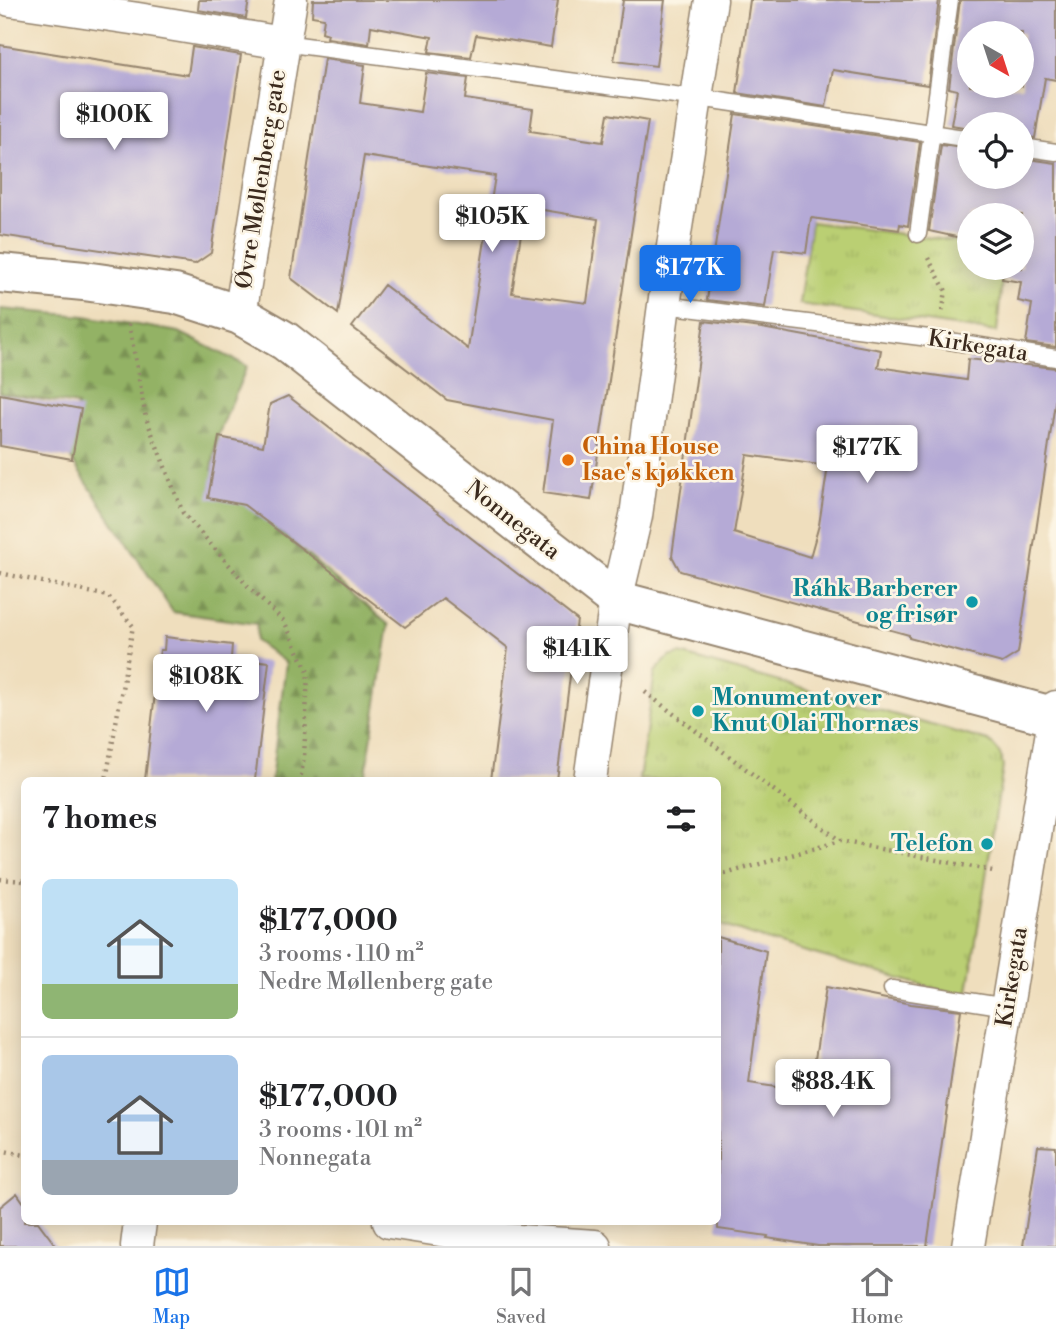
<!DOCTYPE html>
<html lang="en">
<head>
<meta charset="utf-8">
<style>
	:root { --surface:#fff; --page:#f2f2f2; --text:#202124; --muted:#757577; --line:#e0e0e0; --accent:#1a73e8 }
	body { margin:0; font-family:"Libre Bodoni",serif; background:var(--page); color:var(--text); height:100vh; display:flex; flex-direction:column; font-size:26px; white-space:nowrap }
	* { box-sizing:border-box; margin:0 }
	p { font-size:23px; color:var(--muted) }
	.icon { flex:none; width:38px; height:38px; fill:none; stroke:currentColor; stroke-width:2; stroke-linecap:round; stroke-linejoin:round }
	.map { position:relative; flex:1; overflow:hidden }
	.panel { position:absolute; left:21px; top:777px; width:700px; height:448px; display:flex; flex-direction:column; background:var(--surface); border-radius:10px; box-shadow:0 4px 18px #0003 }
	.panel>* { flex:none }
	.needle { width:46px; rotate:141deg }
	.fabs { position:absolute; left:957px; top:21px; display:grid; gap:14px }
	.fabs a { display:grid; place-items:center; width:77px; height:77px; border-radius:50%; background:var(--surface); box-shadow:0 4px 18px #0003; font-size:35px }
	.price { position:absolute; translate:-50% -60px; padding:0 16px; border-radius:7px; background:#fff; color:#222; font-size:23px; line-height:46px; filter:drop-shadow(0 2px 4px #0008) }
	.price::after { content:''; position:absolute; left:50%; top:42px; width:21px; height:16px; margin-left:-10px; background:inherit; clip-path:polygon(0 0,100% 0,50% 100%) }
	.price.active { background:var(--accent); color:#fff }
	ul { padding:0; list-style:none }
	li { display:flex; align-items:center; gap:21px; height:175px; padding:0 21px }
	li+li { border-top:2px solid var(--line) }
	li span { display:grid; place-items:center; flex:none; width:196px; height:140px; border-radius:10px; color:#555 }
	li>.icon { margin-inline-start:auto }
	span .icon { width:84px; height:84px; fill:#fffc; stroke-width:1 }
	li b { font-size:30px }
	h2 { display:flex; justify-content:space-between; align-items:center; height:84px; padding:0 21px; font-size:30px }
	.menu { display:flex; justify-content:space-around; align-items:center; height:98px; border-top:2px solid var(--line); background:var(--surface); font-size:19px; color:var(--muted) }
	.menu a { display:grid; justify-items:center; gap:4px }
	.menu .active { color:var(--accent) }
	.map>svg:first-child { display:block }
</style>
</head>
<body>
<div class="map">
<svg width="1056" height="1246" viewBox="0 0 1056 1246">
	<defs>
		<pattern id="grass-tufts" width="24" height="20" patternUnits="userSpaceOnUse" patternTransform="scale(1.75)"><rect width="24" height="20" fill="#bacf73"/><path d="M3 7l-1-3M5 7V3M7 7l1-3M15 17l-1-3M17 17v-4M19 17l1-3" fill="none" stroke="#a1b263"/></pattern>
		<pattern id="forest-firs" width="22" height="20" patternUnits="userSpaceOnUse" patternTransform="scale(1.75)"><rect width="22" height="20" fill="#93b265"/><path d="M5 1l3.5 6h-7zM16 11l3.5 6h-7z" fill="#799153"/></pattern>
	</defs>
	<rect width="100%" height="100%" fill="#fcf5e5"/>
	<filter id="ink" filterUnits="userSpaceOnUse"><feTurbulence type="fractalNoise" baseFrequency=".0143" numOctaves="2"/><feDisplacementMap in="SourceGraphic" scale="14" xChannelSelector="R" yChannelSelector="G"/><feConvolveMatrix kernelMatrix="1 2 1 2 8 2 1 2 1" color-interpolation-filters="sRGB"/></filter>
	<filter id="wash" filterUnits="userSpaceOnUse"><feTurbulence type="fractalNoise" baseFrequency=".00686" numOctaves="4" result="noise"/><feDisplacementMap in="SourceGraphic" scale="28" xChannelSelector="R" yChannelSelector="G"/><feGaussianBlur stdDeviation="1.57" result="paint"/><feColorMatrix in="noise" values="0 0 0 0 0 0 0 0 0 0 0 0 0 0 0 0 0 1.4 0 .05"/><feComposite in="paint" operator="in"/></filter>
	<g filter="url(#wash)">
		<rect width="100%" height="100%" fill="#efdebd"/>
		<path fill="url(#grass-tufts)" stroke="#7a7c48" stroke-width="2" d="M 811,222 L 969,243 L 970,268 L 1003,268 L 997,332 L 799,304 Z
			M 680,654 L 988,741 C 998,748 1002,755 1003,767 L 967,998 L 769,941 L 718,924 L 718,780 L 639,780 L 655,672 L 669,657 Z"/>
		<path fill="url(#forest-firs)" stroke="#676e42" stroke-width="2" d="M 0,309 L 85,316 L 179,332 L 247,366 L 217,438 L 212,470 L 238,479 L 244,501 L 389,625 L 365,780 L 271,780 L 286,663 L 256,641 L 257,624 L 173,612 L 69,456 L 77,405 L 0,393 Z"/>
		<g id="blocks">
			<path fill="#b5aad6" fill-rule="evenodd" d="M 199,0 L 249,0 L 246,18 L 198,10 Z
				M 313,0 L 558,0 L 551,47 L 476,35 L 471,57 L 429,52 L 432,37 L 371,26 L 369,44 L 327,38 L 328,34 L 322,32 L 324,18 L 312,16 Z
				M 623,0 L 665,0 L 656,66 L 614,61 Z
				M 750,0 L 939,0 L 928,85 L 833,70 L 826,107 L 737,93 Z
				M 960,0 L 1056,0 L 1056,80 L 1045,78 L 1035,138 L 1022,137 L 1022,124 L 970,124 L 970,128 L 951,125 L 957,90 L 949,88 ZM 970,33 L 1022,33 L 1022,86 L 970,86 Z
				M 0,45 L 188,75 L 192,47 L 241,55 L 211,253 L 195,264 L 0,235 Z
				M 324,59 L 365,65 L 360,103 L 420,112 L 426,73 L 468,78 L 465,99 L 533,109 L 530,131 L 603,142 L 608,114 L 648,121 L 591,500 L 543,493 L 553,420 L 447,400 L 352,327 L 384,285 L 468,349 L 495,176 L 364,156 L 338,314 L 291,278 ZM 525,207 L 598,219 L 587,303 L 512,293 Z
				M 735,114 L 920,142 L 908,226 L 900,224 L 899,230 L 811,218 L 806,253 L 774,249 L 765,307 L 707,300 Z
				M 941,145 L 970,149 L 970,177 L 1022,177 L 1022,158 L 1056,163 L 1056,347 L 1026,343 L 1032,304 L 1018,301 L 1021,282 L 1002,279 L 1004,268 L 1022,268 L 1022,215 L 970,215 L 970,240 L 929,231 Z
				M 704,321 L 762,328 L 881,350 L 878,367 L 966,380 L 968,359 L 1056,368 L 1056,396 L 1018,653 L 1002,663 L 909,638 L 909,635 L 680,571 L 672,556 ZM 747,455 L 828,466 L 819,525 L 810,557 L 734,533 Z
				M 0,394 L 81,409 L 72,459 L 0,446 Z
				M 288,396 L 577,620 L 557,780 L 491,780 L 508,648 L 443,598 L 405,627 L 244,505 L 208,498 L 219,437 L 263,446 L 270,404 Z
				M 165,637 L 232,645 L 231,658 L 269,662 L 255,780 L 145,780 L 160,650 L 164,650 Z
				M 718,937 L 766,951 L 749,1083 L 810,1092 L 826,987 L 911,1004 L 961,1010 L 927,1246 L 818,1246 L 767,1238 L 768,1236 L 718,1229 Z
				M 1038,1146 L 1056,1147 L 1056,1246 L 1023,1246 Z
				M 17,1193 L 24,1203 L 24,1222 L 38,1222 L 56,1246 L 0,1246 L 0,1207 Z"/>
		</g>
	</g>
	<g filter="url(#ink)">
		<use href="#blocks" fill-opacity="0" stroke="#95846e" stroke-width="2"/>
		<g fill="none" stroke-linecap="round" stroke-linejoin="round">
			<defs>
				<path id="service" d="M 283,43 L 720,101 L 970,139
					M 1022,147 L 1056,152
					M 918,234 L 950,0
					M 664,305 L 937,339 L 1056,358
					M 892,989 L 1007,1007"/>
				<path id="minor" d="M 10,0 L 138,19 L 283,43
					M 240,315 L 291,0
					M 590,780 L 616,600 L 636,516 L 664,305 L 711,0
					M 389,1222 L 504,1240 L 595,1246
					M 137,1246 L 140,1222
					M 968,1246 L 1056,707"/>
				<path id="tertiary" d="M 0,273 L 84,281 L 175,294 L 240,315 L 285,341 L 616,600 L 1056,717"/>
			</defs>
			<use href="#service" stroke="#95846e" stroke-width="19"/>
			<use href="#minor" stroke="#95846e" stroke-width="35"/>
			<use href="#tertiary" stroke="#95846e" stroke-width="42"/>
			<path stroke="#95846e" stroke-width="4.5" stroke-dasharray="2 5" stroke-linecap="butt" d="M 928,258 L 946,291 L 942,314
				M 129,324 L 146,418 L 183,513 L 254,593 L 284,621 L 308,672 L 304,758 L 300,780
				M 0,573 L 108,596 L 133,626 L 106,780
				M 645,692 L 839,840
				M 718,876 L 840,841 L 993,871
				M 0,879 L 24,881
				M 0,1150 L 24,1155"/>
			<use href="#service" stroke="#fff" stroke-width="16"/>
			<use href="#minor" stroke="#fff" stroke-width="32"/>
			<use href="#tertiary" stroke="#fff" stroke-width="38"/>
		</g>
	</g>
	<circle fill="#e8710a" stroke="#fcf5e5" stroke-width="2.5" cx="568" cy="460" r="7"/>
	<g fill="#0f9aa8" stroke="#fcf5e5" stroke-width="2.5">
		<circle cx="972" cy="602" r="7"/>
		<circle cx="698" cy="711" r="7"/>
		<circle cx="987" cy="844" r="7"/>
	</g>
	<g text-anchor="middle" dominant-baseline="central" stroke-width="5" stroke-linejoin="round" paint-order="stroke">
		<g font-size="23" fill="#3b2a1e" stroke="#fcf5e5">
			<text transform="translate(261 179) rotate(-81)">Øvre Møllenberg gate</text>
			<text transform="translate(978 346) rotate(9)">Kirkegata</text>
			<text transform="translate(513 520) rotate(38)">Nonnegata</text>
			<text transform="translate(1012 977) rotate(-81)">Kirkegata</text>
		</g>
		<g font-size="23" font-weight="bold" fill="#c56008" stroke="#fcf5e5" text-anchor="start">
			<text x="582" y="447">China House<tspan x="582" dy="26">Isae's kjøkken</tspan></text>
		</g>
		<g font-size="23" font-weight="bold" fill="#0d838f" stroke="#fcf5e5" text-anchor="end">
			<text x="958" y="589">Ráhk Barberer<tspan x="958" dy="26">og frisør</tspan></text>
			<text x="712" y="698" text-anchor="start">Monument over<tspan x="712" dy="26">Knut Olai Thornæs</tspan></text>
			<text x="973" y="844">Telefon</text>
		</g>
	</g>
</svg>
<div class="fabs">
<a><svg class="needle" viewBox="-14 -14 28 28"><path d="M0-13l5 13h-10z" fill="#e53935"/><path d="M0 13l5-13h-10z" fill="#757577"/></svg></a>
<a><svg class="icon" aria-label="locate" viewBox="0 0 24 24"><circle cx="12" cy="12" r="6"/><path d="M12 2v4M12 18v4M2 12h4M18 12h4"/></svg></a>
<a><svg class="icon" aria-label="layers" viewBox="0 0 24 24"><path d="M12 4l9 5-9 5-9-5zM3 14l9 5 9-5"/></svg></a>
</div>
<b class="price" style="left:114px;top:152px">$100K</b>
<b class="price" style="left:492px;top:254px">$105K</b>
<b class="price active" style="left:690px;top:305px">$177K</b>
<b class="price" style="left:867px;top:485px">$177K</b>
<b class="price" style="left:577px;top:686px">$141K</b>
<b class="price" style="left:206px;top:714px">$108K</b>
<b class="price" style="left:833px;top:1119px">$88.4K</b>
<section class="panel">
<h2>7 homes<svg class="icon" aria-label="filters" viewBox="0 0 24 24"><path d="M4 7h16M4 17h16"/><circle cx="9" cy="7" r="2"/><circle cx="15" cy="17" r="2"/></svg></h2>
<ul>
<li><span style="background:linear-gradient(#bfe0f5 75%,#8fb573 0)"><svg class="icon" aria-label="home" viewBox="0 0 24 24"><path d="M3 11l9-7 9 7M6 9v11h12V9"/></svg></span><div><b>$177,000</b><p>3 rooms · 110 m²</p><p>Nedre Møllenberg gate</p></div></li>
<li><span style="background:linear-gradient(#a9c7e8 75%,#9aa5b1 0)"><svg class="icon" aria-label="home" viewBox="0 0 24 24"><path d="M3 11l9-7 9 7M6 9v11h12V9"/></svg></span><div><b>$177,000</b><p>3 rooms · 101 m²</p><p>Nonnegata</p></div></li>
</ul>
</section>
</div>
<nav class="menu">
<a class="active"><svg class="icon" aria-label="map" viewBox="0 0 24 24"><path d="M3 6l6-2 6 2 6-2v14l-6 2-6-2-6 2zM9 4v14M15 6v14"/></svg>Map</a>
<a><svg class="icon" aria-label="saved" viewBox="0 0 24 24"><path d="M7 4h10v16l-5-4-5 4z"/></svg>Saved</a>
<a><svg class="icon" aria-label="home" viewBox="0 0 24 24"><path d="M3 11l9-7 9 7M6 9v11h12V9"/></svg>Home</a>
</nav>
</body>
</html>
